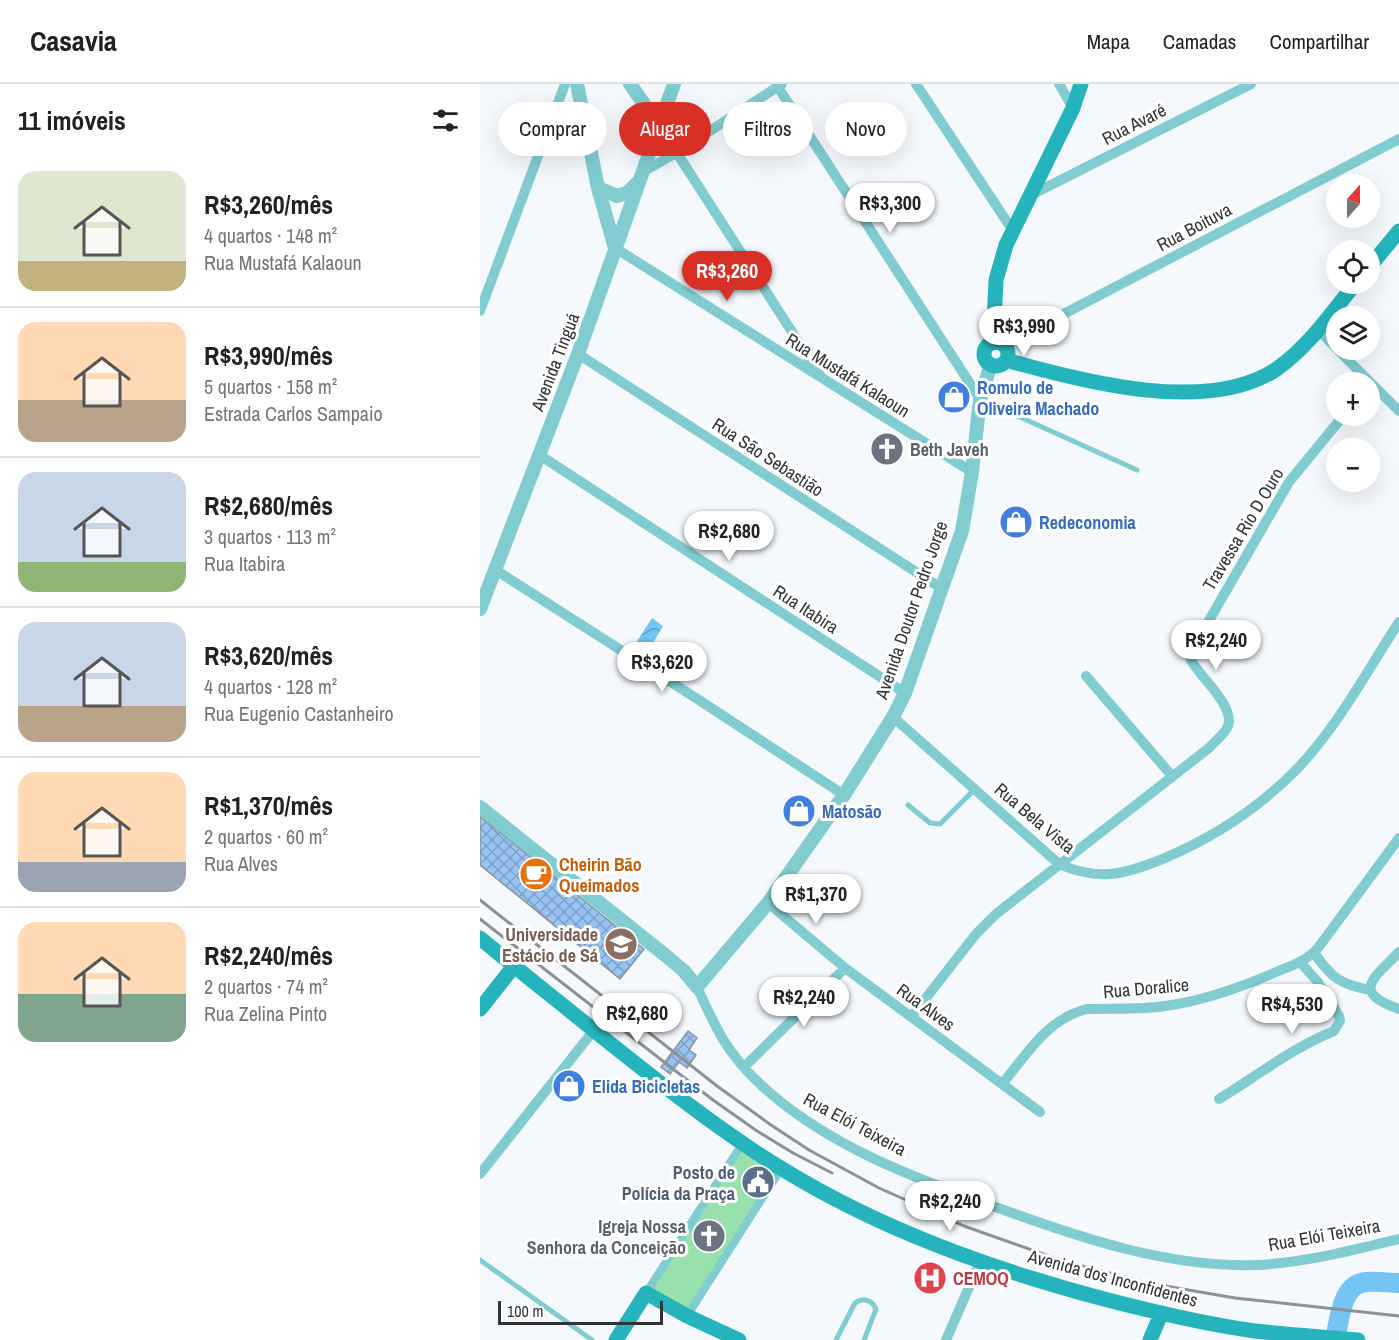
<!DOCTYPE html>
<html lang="pt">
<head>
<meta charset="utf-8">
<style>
	:root { --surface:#fff; --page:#f2f2f2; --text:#222; --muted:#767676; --line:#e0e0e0; --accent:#d93025 }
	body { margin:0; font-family:"Archivo Narrow",sans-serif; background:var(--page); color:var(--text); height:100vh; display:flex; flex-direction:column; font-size:22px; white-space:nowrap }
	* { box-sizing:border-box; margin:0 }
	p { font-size:20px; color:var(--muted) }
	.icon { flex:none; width:33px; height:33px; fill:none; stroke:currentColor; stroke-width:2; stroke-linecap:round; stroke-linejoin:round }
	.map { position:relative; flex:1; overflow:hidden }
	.sheet { display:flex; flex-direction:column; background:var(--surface); width:480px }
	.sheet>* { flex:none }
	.banner { position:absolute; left:18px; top:18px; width:570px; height:54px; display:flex; gap:12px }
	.needle { width:39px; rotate:21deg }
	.fabs { position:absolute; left:846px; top:90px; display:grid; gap:12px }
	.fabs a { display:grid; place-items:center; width:54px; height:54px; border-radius:50%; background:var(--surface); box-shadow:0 6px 24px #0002; font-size:30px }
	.scale { position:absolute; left:18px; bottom:15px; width:165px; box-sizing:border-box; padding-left:6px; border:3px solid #313335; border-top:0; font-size:16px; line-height:21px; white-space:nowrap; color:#313335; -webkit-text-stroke:4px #fff; paint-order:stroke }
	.price { position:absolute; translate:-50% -51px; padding:0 14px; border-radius:21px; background:#fff; color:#222; font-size:20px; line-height:39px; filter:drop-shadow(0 2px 3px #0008) }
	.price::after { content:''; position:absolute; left:50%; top:36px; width:18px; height:14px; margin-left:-9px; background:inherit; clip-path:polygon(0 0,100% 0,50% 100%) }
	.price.current { background:var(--accent); color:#fff }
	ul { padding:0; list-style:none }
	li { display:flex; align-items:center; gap:18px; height:150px; padding:0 18px }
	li+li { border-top:2px solid var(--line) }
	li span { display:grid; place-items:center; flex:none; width:168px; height:120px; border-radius:18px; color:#555 }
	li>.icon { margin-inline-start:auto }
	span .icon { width:72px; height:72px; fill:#fffc; stroke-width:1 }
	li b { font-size:26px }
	h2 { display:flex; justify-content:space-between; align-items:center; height:72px; padding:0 18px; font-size:26px }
	.tag { padding:0 21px; border-radius:27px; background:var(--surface); box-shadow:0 6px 24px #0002; font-size:21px; line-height:54px }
	.tag.current { background:var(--accent); color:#fff }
	header { display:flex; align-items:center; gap:36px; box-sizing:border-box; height:84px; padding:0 30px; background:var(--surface); border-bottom:2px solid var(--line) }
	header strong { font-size:28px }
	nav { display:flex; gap:33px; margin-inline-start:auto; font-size:21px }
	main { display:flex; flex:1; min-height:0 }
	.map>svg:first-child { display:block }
</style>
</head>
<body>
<header>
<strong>Casavia</strong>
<nav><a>Mapa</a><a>Camadas</a><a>Compartilhar</a></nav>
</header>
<main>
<section class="sheet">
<h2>11 imóveis<svg class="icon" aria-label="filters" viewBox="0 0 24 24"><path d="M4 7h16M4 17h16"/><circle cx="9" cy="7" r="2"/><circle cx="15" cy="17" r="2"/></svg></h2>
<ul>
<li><span style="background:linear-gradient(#dfe7d0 75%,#c2b280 0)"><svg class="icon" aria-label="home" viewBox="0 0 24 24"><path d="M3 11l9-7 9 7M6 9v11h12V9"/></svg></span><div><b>R$3,260/mês</b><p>4 quartos · 148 m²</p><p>Rua Mustafá Kalaoun</p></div></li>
<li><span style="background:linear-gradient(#ffd9b3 65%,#b9a48a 0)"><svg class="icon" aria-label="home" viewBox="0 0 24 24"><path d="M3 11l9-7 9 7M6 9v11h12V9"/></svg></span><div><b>R$3,990/mês</b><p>5 quartos · 158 m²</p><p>Estrada Carlos Sampaio</p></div></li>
<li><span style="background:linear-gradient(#c9d6e8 75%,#8fb573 0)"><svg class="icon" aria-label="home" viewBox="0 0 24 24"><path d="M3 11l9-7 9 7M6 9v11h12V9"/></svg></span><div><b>R$2,680/mês</b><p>3 quartos · 113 m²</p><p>Rua Itabira</p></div></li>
<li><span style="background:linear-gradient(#c9d6e8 70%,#b9a48a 0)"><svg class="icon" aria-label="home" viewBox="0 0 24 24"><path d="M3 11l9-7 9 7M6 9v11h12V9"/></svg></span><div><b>R$3,620/mês</b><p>4 quartos · 128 m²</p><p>Rua Eugenio Castanheiro</p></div></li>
<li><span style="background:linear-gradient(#ffd9b3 75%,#9aa5b1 0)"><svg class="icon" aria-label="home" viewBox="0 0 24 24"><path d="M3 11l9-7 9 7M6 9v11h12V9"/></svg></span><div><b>R$1,370/mês</b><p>2 quartos · 60 m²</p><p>Rua Alves</p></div></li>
<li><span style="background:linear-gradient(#ffd9b3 60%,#7fa58c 0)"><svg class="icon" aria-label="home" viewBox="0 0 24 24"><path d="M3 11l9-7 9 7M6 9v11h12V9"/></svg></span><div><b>R$2,240/mês</b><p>2 quartos · 74 m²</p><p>Rua Zelina Pinto</p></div></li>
</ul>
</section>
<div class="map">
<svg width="919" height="1256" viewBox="0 0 919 1256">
	<defs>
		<pattern id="water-waves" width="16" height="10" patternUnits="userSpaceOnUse" patternTransform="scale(1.5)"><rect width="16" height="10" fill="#74c4f5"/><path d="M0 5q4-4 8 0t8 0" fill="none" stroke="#60a0c7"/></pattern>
		<pattern id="building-cross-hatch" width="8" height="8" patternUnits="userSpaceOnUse" patternTransform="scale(1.5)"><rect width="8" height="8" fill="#98c4f5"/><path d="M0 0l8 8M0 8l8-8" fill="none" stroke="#7da0c7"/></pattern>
	</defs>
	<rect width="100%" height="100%" fill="#f5f9fe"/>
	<path fill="#98e1ad" d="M 262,1060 L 301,1085 L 207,1232 L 166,1209 Z"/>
	<path fill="url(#water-waves)" d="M 172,534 L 183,542 L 167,569 L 154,562 Z"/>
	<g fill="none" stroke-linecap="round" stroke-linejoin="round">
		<path stroke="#74c4f5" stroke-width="20" d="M 855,1256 C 859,1239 861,1204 881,1199 C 893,1196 907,1199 919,1199"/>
	</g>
	<path fill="url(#building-cross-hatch)" stroke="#8f9499" stroke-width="1.5" d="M 0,732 L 164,865 L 140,895 L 0,781 Z
		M 208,947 L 217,954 L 209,966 L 216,971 L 207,984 L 199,978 L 190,990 L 181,983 Z"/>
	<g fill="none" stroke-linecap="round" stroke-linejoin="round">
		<path stroke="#81ccd0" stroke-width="5" d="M 502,316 L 657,386
			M 428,721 L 450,739 L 460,740 L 495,705
			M 0,1176 L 112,1256
			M 356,1256 L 375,1219 C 383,1213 392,1216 396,1225 L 384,1256"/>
		<path stroke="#81ccd0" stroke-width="8" d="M 166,1209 L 262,1060
			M 207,1232 L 301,1085"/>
		<path stroke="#81ccd0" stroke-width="10" d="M 296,0 L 500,315
			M 436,0 L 533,147
			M 579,0 L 593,24
			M 179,41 L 341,293
			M 161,89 L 196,69 L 302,0
			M 553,110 L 771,0
			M 135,164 L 492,388
			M 0,227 L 85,0
			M 838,245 L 856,264
			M 524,261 L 919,55
			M 858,266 L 919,327
			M 98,270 L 461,504
			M 58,370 L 425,609
			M 14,485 L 219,616 L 364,711
			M 606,592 L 692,692
			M 413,633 L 579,780 C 620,798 646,790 685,774 C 734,753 780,723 817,685 C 858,642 887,587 919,538
			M 288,819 L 365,884 L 560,1028
			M 919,868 C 894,894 870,908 919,925
			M 834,869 C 852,894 859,900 890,906
			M 217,903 C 235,942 246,968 278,998 C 344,1061 436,1095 521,1125 C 601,1154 690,1184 776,1181 C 823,1179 874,1166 919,1155
			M 431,933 L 496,850 L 516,830 L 729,664 C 735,657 745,650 748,642 C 755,622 720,593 711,576 L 713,564 L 809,398 L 863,332
			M 264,983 L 365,884
			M 523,999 C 546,971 568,934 607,925 C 633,924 659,926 685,922 C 723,917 759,904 794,889 C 810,882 827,877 838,864 L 919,754
			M 739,1015 C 777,992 812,964 854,947 L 860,937 L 859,932 L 837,897 L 820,878
			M 0,1090 L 114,946
			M 466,1256 L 500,1178"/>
		<path stroke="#81ccd0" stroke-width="14" d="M 97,0 L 118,104 L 135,164
			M 150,0 L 179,41
			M 118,104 L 137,112 L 147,109 L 157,99
			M 0,525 L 98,270 L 194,0
			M 0,723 L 185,871 L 204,887 L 217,903 L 288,819 L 364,711 L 413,633 L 425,609 L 482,447 L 492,388 L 500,315 L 511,280"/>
		<path stroke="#25b4bc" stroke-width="15" d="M 890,182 L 919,147
			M504 270a12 12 0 1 1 24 0a12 12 0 1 1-24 0Z
			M 513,259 L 516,196 L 526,161 L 593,24 L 601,0
			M 526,276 C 600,297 730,332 798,284 C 829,262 852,228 875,200
			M 0,854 C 38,886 77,916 116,948 C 175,995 234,1043 299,1083 C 399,1145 511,1185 624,1215 C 674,1228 724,1240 775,1247 C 809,1251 844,1253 878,1256
			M 0,925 L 34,882
			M 136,1256 L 166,1209 L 207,1232 L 259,1256
			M 670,1256 L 681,1230"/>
		<path stroke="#8e9195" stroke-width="3" d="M 0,816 L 237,1002 L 291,1041 L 329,1066 L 399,1104 L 484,1142 L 583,1177 L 668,1199 L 755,1214 L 919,1232
			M 0,835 L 233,1016 L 277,1047 L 313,1069 L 352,1089"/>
	</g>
	<defs>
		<symbol id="shop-disc" viewBox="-11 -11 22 22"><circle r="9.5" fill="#3f7fe0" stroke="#fff"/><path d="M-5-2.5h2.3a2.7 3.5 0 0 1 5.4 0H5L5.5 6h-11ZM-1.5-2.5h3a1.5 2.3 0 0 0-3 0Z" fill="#fff"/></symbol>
		<symbol id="church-disc" viewBox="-11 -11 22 22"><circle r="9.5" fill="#6b7280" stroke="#fff"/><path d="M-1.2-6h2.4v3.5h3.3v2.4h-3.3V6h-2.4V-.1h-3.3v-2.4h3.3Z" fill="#fff"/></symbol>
		<symbol id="cafe-disc" viewBox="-11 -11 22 22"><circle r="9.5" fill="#e8710a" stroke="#fff"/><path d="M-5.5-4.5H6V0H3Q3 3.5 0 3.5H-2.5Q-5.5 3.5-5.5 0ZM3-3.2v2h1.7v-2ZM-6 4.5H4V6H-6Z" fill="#fff"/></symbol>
		<symbol id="university-disc" viewBox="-11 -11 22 22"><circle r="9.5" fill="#8d6e63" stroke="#fff"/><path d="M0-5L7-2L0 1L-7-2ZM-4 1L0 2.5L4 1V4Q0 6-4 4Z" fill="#fff"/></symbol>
		<symbol id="civic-disc" viewBox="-11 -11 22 22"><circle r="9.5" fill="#5c6f8a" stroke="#fff"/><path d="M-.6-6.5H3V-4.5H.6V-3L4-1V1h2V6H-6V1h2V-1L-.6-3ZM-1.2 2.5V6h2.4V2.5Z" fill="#fff"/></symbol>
		<symbol id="hospital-disc" viewBox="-11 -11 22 22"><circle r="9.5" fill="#e0444e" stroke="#fff"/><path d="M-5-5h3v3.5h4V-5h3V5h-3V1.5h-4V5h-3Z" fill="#fff"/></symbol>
	</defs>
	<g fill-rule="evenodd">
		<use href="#shop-disc" x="455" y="294" width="38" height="38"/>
		<use href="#church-disc" x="388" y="346" width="38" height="38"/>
		<use href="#shop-disc" x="517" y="419" width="38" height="38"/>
		<use href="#shop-disc" x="300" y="708" width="38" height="38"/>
		<use href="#cafe-disc" x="37" y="771" width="38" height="38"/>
		<use href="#university-disc" x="122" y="841" width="38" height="38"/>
		<use href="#shop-disc" x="70" y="983" width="38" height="38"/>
		<use href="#civic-disc" x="259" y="1079" width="38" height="38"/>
		<use href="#church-disc" x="210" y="1133" width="38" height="38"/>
		<use href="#hospital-disc" x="431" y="1175" width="38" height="38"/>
	</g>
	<g text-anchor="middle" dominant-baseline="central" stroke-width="6" stroke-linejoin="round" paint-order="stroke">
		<g font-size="18" fill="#313335" stroke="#fff">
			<text transform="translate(654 40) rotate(-27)">Rua Avaré</text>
			<text transform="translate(714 143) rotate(-28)">Rua Boituva</text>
			<text transform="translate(75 278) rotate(-69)">Avenida Tinguá</text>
			<text transform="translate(368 291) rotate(32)">Rua Mustafá Kalaoun</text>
			<text transform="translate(288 373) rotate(33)">Rua São Sebastião</text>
			<text transform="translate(763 445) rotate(-59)">Travessa Rio D Ouro</text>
			<text transform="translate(326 525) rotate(33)">Rua Itabira</text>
			<text transform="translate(431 526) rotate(-71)">Avenida Doutor Pedro Jorge</text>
			<text transform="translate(555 734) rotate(40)">Rua Bela Vista</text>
			<text transform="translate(666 904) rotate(-5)">Rua Doralice</text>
			<text transform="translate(446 923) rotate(36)">Rua Alves</text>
			<text transform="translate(375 1040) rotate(28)">Rua Elói Teixeira</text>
			<text transform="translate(844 1151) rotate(-10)">Rua Elói Teixeira</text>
			<text transform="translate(633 1194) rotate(15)">Avenida dos Inconfidentes</text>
		</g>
		<g font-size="18" font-weight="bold" fill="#366cbe" stroke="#fff" text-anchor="start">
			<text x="497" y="303">Romulo de<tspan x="497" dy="21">Oliveira Machado</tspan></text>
			<text x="559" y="438">Redeconomia</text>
			<text x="342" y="727">Matosão</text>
			<text x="112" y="1002">Elida Bicicletas</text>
		</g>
		<g font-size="18" font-weight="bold" fill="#5b616d" stroke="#fff" text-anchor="start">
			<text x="430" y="365">Beth Javeh</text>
			<text x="206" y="1142" text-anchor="end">Igreja Nossa<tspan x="206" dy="21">Senhora da Conceição</tspan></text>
		</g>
		<g font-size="18" font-weight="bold" fill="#c56008" stroke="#fff" text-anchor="start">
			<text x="79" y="780">Cheirin Bão<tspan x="79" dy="21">Queimados</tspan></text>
		</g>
		<g font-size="18" font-weight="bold" fill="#785e54" stroke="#fff" text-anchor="end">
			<text x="118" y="850">Universidade<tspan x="118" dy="21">Estácio de Sá</tspan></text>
		</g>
		<g font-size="18" font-weight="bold" fill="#4e5e75" stroke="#fff" text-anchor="end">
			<text x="255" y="1088">Posto de<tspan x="255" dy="21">Polícia da Praça</tspan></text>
		</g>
		<g font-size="18" font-weight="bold" fill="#be3a42" stroke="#fff" text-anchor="start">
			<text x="473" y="1194">CEMOQ</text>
		</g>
	</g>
</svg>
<div class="fabs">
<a><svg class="needle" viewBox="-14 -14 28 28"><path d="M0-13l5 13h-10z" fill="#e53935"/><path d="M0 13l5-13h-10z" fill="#767676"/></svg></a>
<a><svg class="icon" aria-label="locate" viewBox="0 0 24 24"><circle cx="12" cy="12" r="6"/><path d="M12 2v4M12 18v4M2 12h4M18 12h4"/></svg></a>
<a><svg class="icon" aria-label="layers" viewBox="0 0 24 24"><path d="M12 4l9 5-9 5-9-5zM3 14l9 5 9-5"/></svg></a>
<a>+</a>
<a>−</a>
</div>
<div class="scale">100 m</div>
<b class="price" style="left:410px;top:150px">R$3,300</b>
<b class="price current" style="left:247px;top:218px">R$3,260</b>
<b class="price" style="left:544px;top:273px">R$3,990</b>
<b class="price" style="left:249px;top:478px">R$2,680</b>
<b class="price" style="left:736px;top:587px">R$2,240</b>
<b class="price" style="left:182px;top:609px">R$3,620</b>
<b class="price" style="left:336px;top:841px">R$1,370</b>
<b class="price" style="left:324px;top:944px">R$2,240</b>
<b class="price" style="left:812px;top:951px">R$4,530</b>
<b class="price" style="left:157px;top:960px">R$2,680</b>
<b class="price" style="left:470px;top:1148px">R$2,240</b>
<div class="banner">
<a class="tag">Comprar</a>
<a class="tag current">Alugar</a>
<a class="tag">Filtros</a>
<a class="tag">Novo</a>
</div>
</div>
</main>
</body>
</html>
